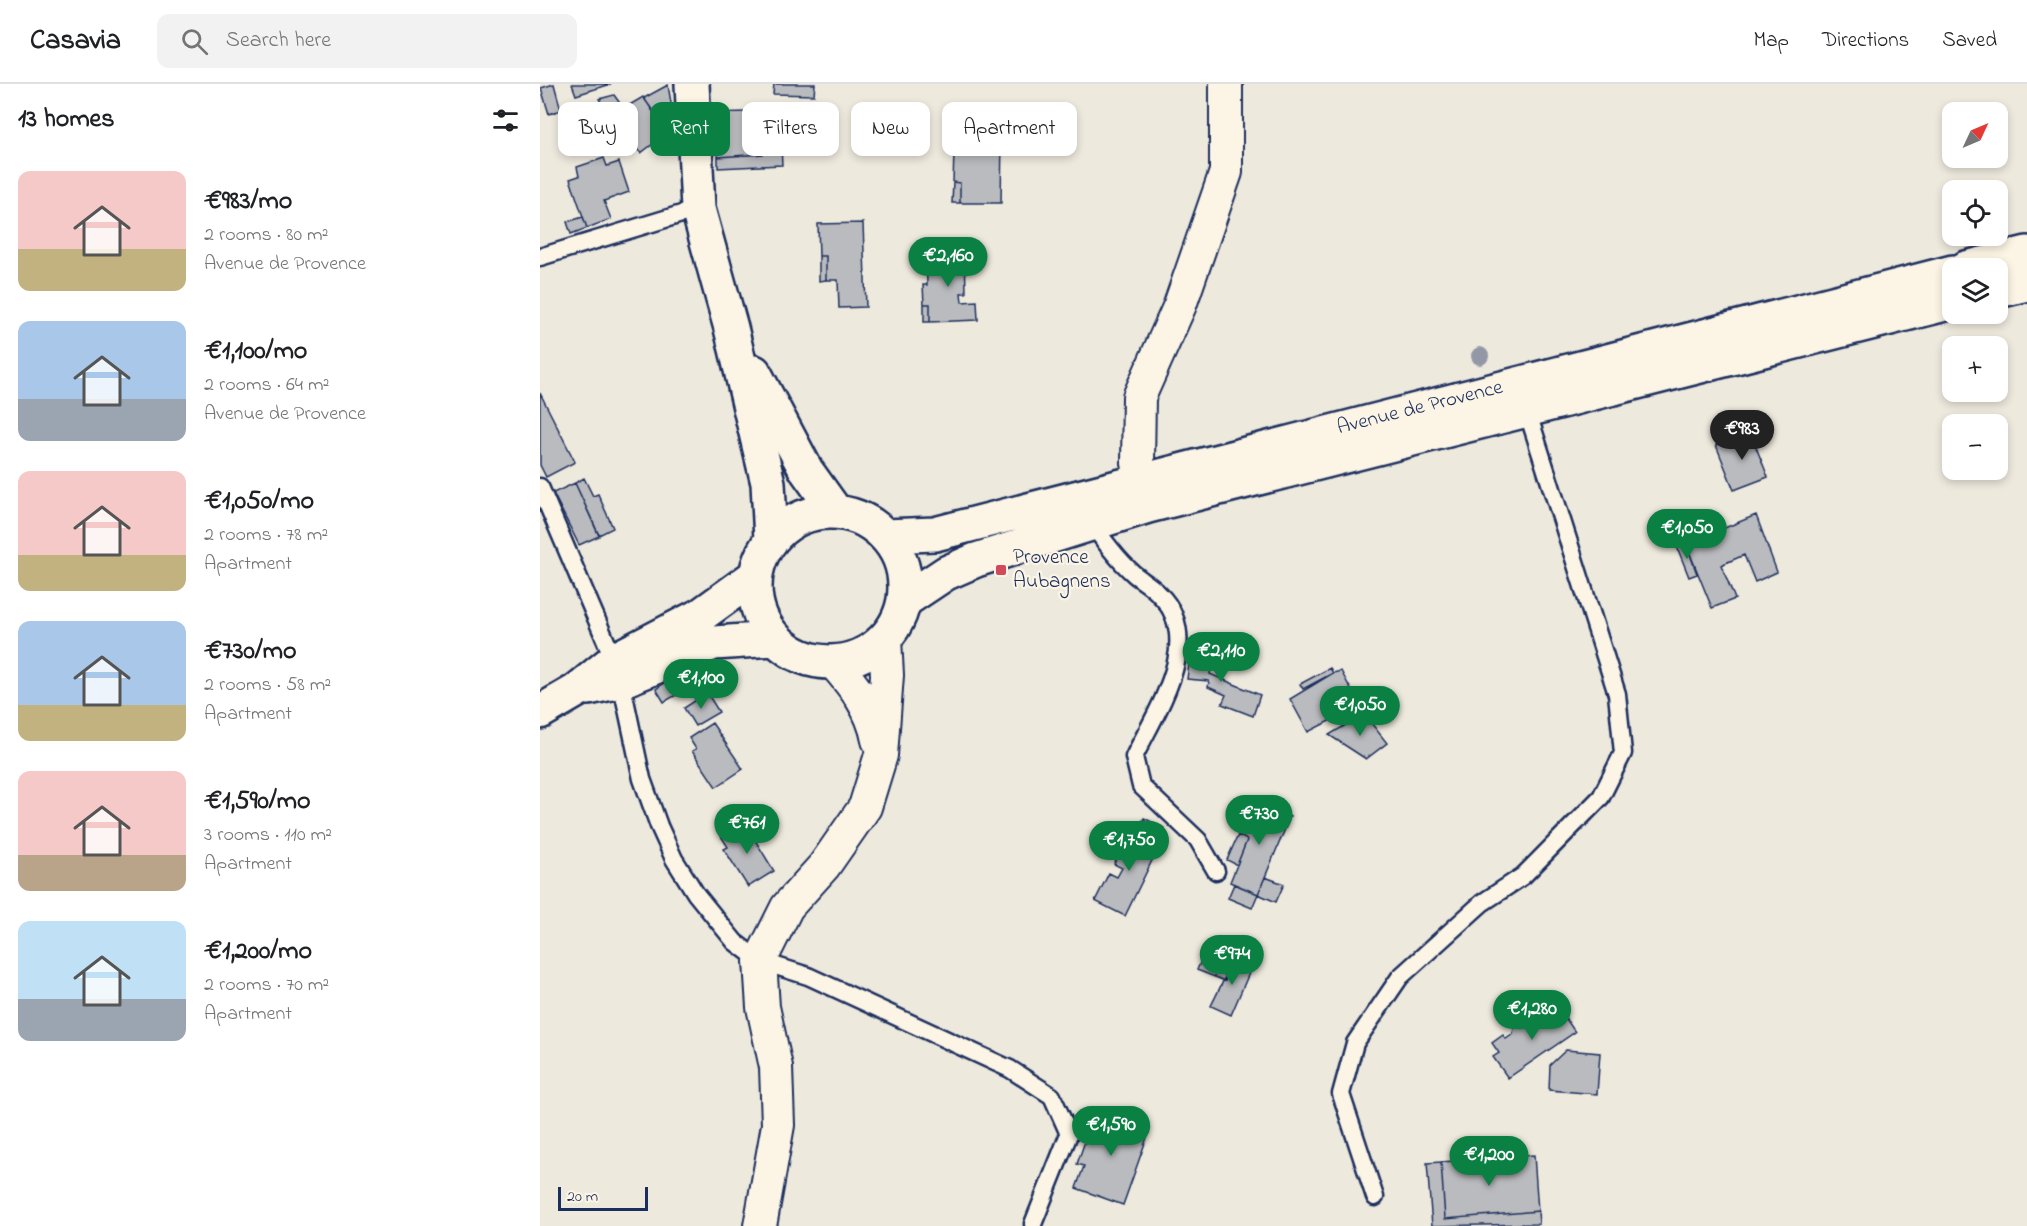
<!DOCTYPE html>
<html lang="en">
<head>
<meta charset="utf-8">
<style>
	:root { --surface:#fff; --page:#f2f2f2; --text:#202124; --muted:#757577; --line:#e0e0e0; --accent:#0b8043 }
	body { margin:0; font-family:"Indie Flower",sans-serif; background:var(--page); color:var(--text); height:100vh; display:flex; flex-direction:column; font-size:22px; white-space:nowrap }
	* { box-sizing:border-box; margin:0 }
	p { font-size:20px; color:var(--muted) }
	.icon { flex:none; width:33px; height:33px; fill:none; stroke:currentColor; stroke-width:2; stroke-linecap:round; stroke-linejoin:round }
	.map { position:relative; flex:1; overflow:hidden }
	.sheet { display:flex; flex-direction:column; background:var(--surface); width:540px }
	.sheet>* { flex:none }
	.guide { position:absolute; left:18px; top:18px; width:570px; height:54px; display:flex; gap:12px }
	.needle { width:39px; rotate:46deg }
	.buttons { position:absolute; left:1402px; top:18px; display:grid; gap:12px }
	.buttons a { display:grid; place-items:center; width:66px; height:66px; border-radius:12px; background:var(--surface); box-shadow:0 3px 9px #0003; font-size:30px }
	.scale { position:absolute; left:18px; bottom:15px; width:90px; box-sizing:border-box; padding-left:6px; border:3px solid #1b2f5e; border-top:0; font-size:16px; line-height:21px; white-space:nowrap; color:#1b2f5e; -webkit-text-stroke:4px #fcf5e5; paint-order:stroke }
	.price { position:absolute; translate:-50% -51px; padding:0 14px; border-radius:21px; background:var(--accent); color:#fff; font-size:20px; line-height:39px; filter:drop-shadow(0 2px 3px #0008) }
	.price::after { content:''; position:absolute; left:50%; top:36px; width:18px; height:14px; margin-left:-9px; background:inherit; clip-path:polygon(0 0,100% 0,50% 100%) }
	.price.active { background:#222; color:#fff }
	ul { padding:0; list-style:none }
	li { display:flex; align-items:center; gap:18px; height:150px; padding:0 18px }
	li span { display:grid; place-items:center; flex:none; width:168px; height:120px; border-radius:12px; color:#555 }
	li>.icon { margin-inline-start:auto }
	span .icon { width:72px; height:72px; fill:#fffc; stroke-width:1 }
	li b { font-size:26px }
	h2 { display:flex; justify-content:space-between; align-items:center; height:72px; padding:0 18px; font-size:26px }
	.chip { padding:0 21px; border-radius:12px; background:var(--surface); box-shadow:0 3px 9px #0003; font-size:21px; line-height:54px }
	.chip.active { background:var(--accent); color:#fff }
	header { display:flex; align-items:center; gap:36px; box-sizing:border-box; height:84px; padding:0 30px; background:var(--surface); border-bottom:2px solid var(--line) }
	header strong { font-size:28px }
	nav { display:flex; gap:33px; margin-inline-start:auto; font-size:21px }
	.search { width:420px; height:54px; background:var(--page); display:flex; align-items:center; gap:15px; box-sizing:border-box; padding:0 21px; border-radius:12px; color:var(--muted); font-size:22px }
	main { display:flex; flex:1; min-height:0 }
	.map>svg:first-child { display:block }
</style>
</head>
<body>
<header>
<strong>Casavia</strong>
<div class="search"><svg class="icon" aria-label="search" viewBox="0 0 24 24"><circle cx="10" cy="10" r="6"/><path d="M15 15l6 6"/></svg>Search here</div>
<nav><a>Map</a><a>Directions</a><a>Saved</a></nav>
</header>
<main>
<section class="sheet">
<h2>13 homes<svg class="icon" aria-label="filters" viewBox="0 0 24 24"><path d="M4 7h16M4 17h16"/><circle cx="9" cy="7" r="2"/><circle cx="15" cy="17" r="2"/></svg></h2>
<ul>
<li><span style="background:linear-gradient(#f6c9c9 65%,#c2b280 0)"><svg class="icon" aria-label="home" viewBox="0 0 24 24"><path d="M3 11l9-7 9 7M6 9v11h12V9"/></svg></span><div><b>€983/mo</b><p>2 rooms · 80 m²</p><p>Avenue de Provence</p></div></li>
<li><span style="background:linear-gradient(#a9c7e8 65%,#9aa5b1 0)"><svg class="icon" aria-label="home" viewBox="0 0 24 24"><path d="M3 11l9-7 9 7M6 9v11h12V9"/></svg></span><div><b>€1,100/mo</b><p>2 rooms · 64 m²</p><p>Avenue de Provence</p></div></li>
<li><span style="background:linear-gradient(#f6c9c9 70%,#c2b280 0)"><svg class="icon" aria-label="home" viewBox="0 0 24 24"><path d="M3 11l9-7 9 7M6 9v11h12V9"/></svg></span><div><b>€1,050/mo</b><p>2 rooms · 78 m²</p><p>Apartment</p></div></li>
<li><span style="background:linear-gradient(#a9c7e8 70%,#c2b280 0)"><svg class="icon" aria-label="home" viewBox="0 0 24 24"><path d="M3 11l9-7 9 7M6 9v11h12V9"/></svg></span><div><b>€730/mo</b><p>2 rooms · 58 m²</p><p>Apartment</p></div></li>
<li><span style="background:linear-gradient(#f6c9c9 70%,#b9a48a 0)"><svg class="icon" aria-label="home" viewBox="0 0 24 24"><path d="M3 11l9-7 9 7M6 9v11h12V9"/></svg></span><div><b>€1,590/mo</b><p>3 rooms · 110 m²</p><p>Apartment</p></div></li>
<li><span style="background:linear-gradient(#bfe0f5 65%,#9aa5b1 0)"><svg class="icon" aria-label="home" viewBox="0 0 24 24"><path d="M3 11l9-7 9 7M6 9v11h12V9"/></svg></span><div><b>€1,200/mo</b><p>2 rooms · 70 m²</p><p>Apartment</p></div></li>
</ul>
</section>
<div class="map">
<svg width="1487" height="1142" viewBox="0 0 1487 1142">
	<rect width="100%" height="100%" fill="#eee9dd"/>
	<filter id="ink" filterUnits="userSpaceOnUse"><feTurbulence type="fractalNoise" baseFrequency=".0167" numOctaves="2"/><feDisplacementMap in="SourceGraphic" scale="12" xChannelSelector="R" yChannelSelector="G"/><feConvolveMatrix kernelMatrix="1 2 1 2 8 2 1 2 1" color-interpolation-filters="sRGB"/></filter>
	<g filter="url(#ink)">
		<path fill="#babbbe" stroke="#1b2f5e" stroke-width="1.5" d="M 14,0 L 21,26 L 9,30 L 1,4 Z
			M 32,0 L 71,0 L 36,11 Z
			M 234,0 L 275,0 L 274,11 L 233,10 Z
			M 128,1 L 132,25 L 118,35 L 104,14 Z
			M 74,11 L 84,25 L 71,32 L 59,15 Z
			M 103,13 L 121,38 L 116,41 L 119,49 L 115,51 L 118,56 L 101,69 L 66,35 Z
			M 221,22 L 239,23 L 239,27 L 221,28 Z
			M 239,27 L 240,42 L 222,43 L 223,70 L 178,73 L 175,29 Z
			M 240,42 L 242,81 L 178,84 L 178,73 L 223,70 L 222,43 Z
			M 425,52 L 462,53 L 461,119 L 420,119 L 420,99 L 413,98 L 414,69 L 425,70 Z
			M 64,74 L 67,82 L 79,78 L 89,108 L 64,117 L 71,135 L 47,144 L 30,95 L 39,92 L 37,83 Z
			M 413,98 L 420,99 L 420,119 L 412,119 Z
			M 43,133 L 47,144 L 31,150 L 27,138 Z
			M 323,139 L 326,223 L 299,224 L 298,196 L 286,196 L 286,172 L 279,172 L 278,140 Z
			M 425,167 L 426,209 L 421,209 L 422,218 L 437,217 L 438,236 L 390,238 L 390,220 L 384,220 L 383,201 L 387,201 L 386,168 Z
			M 279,172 L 286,172 L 286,196 L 279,197 Z
			M 384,220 L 390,220 L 390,238 L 384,238 Z
			M 0,309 L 35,378 L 6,393 L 0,381 Z
			M 1210,348 L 1228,393 L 1194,406 L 1176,361 Z
			M 44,394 L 53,412 L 58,410 L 73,444 L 59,451 L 35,399 Z
			M 35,399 L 59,452 L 39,461 L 13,409 Z
			M 1216,431 L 1237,488 L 1215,498 L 1204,471 L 1181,481 L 1195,515 L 1172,524 L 1146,460 Z
			M 1146,459 L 1157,490 L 1149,493 L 1137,463 Z
			M 651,565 L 674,569 L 670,590 L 720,611 L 713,632 L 682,620 L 686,611 L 668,603 L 669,597 L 647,595 Z
			M 790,584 L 793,589 L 763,605 L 760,600 Z
			M 801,587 L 817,617 L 811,621 L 813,625 L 768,648 L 750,615 L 793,589 Z
			M 129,596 L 138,610 L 124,618 L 116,605 Z
			M 167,609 L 179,628 L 155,642 L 144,624 Z
			M 824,630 L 847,659 L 826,675 L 789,651 Z
			M 172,639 L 203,685 L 176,703 L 152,667 L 156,665 L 149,654 Z
			M 712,717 L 750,733 L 718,810 L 690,798 L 707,756 L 698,751 Z
			M 604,734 L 624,744 L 618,756 L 598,746 Z
			M 204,738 L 234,787 L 208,803 L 184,765 L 188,763 L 181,752 Z
			M 592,743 L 621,758 L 585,832 L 555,817 L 569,789 L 577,793 L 582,784 L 574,780 Z
			M 698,751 L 707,756 L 697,781 L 687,776 Z
			M 725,793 L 744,800 L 736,818 L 718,810 Z
			M 694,800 L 718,810 L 712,824 L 688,814 Z
			M 667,862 L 695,873 L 685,897 L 657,886 Z
			M 695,873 L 713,880 L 691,931 L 671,922 Z
			M 1016,920 L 1035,948 L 968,994 L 953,973 L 959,969 L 952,959 L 963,951 L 966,955 L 973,950 L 974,943 L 982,944 Z
			M 1026,966 L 1060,969 L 1057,1010 L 1009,1006 L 1010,981 Z
			M 556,1026 L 610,1045 L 583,1121 L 536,1104 L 544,1082 L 537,1080 Z
			M 946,1067 L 946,1075 L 934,1076 L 933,1068 Z
			M 994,1071 L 998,1127 L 905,1135 L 901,1078 Z
			M 901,1078 L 905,1135 L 998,1127 L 999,1140 L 892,1142 L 887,1079 Z"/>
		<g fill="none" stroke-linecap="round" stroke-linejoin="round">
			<defs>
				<path id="lane" d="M 0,173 L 158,125
					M 0,403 L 74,576
					M 551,437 C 561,454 579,477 594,490 C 602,497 612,502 619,510 C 666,556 616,627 594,673 L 601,702 L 658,756 L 676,787
					M 81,597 L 102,695 L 119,742 L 134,775 L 156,810 L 195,858 L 220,877 L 268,892 L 470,985 L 512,1012 L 529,1050 L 493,1140
					M 835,1113 L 801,1010 L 815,959 L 860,893 L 942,819 L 983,792 L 1061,713 L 1083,669 L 1077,610 L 985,320"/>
				<path id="street" d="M 608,422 L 598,379 L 599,313 L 640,221 L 686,88 L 686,0
					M 294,579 C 314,602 332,624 338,656
					M 220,1142 L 238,1041 L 236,983 L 223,923 L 220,877 L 247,823 L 284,782 L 325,723 L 341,671 L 347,591 L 345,555"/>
				<path id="secondary" d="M 152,0 L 158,125 L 191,244 L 228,399 L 231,456
					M 1426,184 L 1487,169
					M 1458,207 L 1487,200
					M 214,288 L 266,386 L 296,428
					M215 503a75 75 0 1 1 150 0a75 75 0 1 1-150 0Z
					M 345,452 L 395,450 L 1413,188
					M 364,517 L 406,489 L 436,476 L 608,422 L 1413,218
					M 49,604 L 81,597 L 174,559 L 235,555
					M 0,628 L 36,607 L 74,576 L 161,531 L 215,492"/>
			</defs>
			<use href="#lane" stroke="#1b2f5e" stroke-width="21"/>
			<use href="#street" stroke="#1b2f5e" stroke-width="36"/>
			<use href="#secondary" stroke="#1b2f5e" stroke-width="38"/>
			<use href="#lane" stroke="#fcf5e5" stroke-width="16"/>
			<use href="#street" stroke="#fcf5e5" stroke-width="32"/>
			<use href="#secondary" stroke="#fcf5e5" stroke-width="33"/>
		</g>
		<circle fill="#9398a6" cx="940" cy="272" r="9"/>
	</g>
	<rect fill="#d1495b" stroke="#fcf5e5" stroke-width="2" x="455" y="480" width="12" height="12" rx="3"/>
	<g text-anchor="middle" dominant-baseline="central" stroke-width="4.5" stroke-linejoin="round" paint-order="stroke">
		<g font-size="21" fill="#1b2f5e" stroke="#fcf5e5">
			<text transform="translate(880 324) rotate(-14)">Avenue de Provence</text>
		</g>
		<g font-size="21" fill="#1b2f5e" stroke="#fcf5e5" text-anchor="start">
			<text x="473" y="474">Provence<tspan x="473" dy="24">Aubagnens</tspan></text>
		</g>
	</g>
</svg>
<div class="buttons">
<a><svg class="needle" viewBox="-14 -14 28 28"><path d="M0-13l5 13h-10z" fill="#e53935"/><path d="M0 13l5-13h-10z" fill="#757577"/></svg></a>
<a><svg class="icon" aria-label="locate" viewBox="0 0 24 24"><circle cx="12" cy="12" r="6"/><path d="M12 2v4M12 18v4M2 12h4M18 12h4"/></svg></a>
<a><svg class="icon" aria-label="layers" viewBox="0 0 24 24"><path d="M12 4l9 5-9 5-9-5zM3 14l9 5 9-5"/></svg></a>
<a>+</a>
<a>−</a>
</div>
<div class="scale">20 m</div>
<b class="price" style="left:408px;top:204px">€2,160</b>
<b class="price active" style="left:1202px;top:377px">€983</b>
<b class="price" style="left:1147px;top:476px">€1,050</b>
<b class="price" style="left:681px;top:599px">€2,110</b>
<b class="price" style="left:161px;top:626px">€1,100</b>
<b class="price" style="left:820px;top:653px">€1,050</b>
<b class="price" style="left:719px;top:762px">€730</b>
<b class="price" style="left:207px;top:771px">€761</b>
<b class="price" style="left:589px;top:788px">€1,750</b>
<b class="price" style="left:692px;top:902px">€974</b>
<b class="price" style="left:992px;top:957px">€1,280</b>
<b class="price" style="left:571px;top:1073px">€1,590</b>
<b class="price" style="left:949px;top:1103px">€1,200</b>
<div class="guide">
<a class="chip">Buy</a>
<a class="chip active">Rent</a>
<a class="chip">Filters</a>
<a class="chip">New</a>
<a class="chip">Apartment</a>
</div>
</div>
</main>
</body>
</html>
